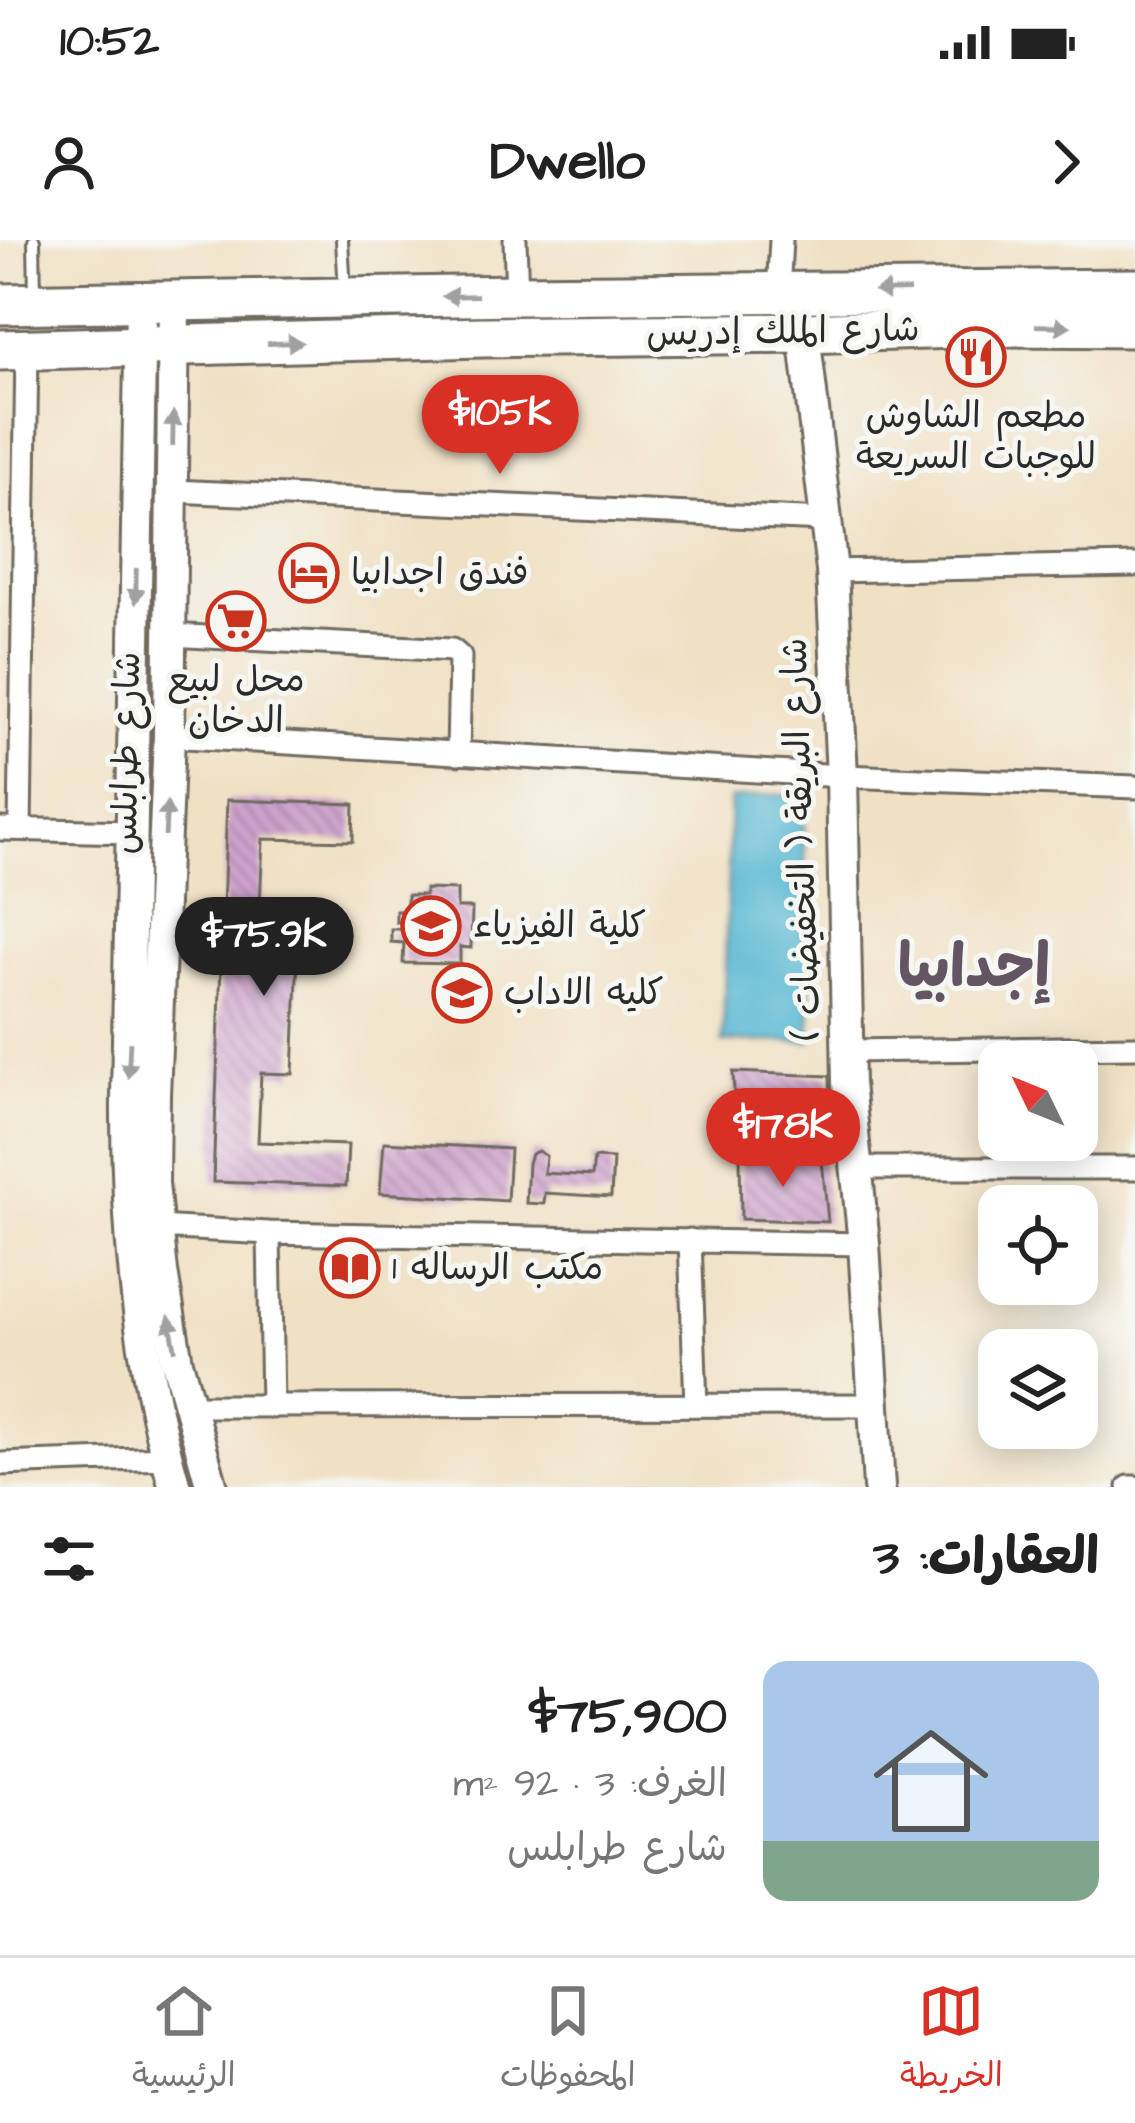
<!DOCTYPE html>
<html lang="ar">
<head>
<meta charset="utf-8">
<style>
	:root { --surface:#fff; --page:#f6f6f6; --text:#222; --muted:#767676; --line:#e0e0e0; --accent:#d93025 }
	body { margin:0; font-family:"Architects Daughter","Playpen Sans Arabic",sans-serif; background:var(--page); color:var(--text); direction:rtl; height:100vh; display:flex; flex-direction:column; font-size:45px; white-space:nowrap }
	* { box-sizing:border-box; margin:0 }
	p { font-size:39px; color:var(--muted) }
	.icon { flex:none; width:66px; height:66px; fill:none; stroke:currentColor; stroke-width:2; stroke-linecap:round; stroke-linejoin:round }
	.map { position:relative; height:1247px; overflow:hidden; direction:ltr }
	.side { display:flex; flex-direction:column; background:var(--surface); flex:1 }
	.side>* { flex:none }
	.needle { width:78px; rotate:313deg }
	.tools { position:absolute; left:978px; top:801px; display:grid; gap:24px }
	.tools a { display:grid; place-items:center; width:120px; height:120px; border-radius:24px; background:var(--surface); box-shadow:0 6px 30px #0003; font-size:60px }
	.price { position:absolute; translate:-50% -102px; padding:0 27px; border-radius:42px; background:var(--accent); color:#fff; font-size:39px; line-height:78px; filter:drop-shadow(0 3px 6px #0008) }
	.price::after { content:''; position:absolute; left:50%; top:72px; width:36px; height:27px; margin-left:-18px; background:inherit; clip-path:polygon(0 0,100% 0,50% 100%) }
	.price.active { background:#222; color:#fff }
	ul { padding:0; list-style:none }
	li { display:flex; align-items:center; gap:36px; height:300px; padding:0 36px }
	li+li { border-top:3px solid var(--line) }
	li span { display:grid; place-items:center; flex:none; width:336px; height:240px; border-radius:24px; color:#555 }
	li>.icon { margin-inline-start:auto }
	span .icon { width:144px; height:144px; fill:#fffc; stroke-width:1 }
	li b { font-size:51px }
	h2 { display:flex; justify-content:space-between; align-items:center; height:144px; padding:0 36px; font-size:51px }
	.status { display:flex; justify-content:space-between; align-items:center; height:84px; padding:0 60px; background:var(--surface); direction:ltr }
	.status svg { height:33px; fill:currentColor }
	header { display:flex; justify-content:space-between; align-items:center; height:156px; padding:0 36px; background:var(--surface); font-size:54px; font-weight:800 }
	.tab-bar { display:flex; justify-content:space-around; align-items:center; height:168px; border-top:3px solid var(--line); background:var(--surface); font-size:33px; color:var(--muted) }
	.tab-bar a { display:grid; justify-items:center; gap:6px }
	.tab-bar .active { color:var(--accent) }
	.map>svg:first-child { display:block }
</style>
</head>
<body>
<div class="status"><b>10:52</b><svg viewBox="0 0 49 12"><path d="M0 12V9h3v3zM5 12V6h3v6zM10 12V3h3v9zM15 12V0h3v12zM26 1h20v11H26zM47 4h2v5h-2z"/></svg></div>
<header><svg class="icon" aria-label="forward" viewBox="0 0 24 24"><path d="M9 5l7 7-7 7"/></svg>Dwello<svg class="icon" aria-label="person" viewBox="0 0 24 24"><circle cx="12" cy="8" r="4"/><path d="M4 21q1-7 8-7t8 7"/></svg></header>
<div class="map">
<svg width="1135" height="1247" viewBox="0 0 1135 1247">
	<defs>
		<pattern id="building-back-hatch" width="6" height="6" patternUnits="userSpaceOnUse" patternTransform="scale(3)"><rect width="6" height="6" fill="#cea2cc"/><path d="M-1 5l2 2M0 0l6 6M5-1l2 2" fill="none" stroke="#a784a6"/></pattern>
	</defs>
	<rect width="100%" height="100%" fill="#f6f6f2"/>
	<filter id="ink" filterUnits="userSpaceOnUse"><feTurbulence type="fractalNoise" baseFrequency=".00833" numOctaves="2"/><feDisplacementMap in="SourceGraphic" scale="24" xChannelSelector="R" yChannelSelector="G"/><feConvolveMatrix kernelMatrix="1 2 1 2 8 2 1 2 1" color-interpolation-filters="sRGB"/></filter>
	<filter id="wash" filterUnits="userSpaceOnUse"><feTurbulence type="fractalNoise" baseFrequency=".004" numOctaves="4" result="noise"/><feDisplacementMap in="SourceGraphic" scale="48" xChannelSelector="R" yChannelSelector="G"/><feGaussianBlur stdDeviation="2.7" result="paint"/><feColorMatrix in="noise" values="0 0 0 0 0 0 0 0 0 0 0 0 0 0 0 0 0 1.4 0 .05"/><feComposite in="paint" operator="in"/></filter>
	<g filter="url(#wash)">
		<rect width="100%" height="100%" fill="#f0e1c5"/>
		<path fill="#52b5d1" stroke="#3e707e" stroke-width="3" d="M 803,552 L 811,801 L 723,802 L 730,559 Z"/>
		<g id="blocks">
			<path fill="url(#building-back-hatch)" d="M 227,560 L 354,564 L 353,601 L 263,599 L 259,688 L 299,690 L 293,834 L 261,833 L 258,902 L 348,905 L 346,946 L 213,942 Z
				M 425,649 L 457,650 L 457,668 L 472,668 L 471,708 L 460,707 L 460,724 L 403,723 L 404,703 L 391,702 L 391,689 L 401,689 L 401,682 L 396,682 L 396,671 L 407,671 L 407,655 L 425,655 Z
				M 733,832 L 830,836 L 831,912 L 737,909 Z
				M 384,902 L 510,909 L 507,961 L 380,953 Z
				M 538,911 L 546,916 L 544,933 L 592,936 L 594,918 L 613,919 L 611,957 L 545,953 L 544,964 L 526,963 L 528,923 L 531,914 Z
				M 740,916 L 822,920 L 828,982 L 741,979 Z"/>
		</g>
	</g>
	<g filter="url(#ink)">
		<use href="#blocks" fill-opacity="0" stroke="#706b61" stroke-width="3"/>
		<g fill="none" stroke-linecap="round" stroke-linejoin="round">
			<defs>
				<path id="lane" d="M 34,0 L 35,57
					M 342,0 L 345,51"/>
				<path id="street" d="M 515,0 L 517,55
					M 778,53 L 781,0
					M 172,251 L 825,280
					M 832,331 L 1135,325
					M 169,395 L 452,410 L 460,417 L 458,514
					M 169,496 L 842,536 L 1135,547
					M 0,589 L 133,592
					M 20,589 L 27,109
					M 847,811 L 1135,807
					M 857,928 L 1135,928
					M 156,987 L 269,993 L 864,1004
					M 269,993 L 272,1167
					M 690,1000 L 696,1165
					M 187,1166 L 875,1165
					M 0,1224 L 166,1218
					M 1129,1247 L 1135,1247"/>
				<path id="secondary" d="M 141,61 L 127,858 C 126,990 138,1119 175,1247
					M 174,62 L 169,496 L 154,855 L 153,943 L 162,1032 L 177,1122 L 212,1247
					M 804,93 L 832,331 L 842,536 L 848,843 L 864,1004 L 879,1247"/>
				<path id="highway" d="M 0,64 L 517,55 L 1135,49
					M 0,110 L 483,97 L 804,93 L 1018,86 L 1135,87"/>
			</defs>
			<use href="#lane" stroke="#706b61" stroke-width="16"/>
			<use href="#street" stroke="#706b61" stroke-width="27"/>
			<use href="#secondary" stroke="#706b61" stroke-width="36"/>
			<use href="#highway" stroke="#706b61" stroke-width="45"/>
			<use href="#lane" stroke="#fff" stroke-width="10"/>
			<use href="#street" stroke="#fff" stroke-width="21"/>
			<use href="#secondary" stroke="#fff" stroke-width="30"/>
			<use href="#highway" stroke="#fff" stroke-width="39"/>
		</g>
		<defs><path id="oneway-solid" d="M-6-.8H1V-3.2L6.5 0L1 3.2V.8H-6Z" transform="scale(3)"/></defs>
		<g fill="#a0a0a0">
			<use href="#oneway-solid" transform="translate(892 51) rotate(179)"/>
			<use href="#oneway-solid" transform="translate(460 56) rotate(179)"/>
			<use href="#oneway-solid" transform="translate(1053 86) rotate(1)"/>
			<use href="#oneway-solid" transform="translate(285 103) rotate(-2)"/>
			<use href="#oneway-solid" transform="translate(173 189) rotate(-89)"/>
			<use href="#oneway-solid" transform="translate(136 346) rotate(91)"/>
			<use href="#oneway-solid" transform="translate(166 579) rotate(-87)"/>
			<use href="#oneway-solid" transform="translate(129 820) rotate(93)"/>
			<use href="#oneway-solid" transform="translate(172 1093) rotate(-101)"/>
		</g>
	</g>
	<defs>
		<symbol id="restaurant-ring" viewBox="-11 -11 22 22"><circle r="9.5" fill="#f6f6f2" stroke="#c8321e" stroke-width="1.5"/><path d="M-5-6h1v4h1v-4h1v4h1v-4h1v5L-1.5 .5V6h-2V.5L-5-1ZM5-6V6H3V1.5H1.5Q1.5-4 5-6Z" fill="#c8321e"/></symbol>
		<symbol id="hotel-ring" viewBox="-11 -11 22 22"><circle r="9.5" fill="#f6f6f2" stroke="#c8321e" stroke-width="1.5"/><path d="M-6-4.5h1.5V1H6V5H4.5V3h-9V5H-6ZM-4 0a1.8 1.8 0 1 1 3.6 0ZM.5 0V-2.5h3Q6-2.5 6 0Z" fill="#c8321e"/></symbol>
		<symbol id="supermarket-ring" viewBox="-11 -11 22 22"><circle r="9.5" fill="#f6f6f2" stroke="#c8321e" stroke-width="1.5"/><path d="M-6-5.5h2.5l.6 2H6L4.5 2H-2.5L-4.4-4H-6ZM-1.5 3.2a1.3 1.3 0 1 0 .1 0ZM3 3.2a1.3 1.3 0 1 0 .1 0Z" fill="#c8321e"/></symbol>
		<symbol id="university-ring" viewBox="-11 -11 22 22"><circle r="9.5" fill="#f6f6f2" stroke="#c8321e" stroke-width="1.5"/><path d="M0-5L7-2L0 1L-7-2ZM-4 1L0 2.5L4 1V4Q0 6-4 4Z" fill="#c8321e"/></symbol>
		<symbol id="library-ring" viewBox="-11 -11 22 22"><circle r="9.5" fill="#f6f6f2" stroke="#c8321e" stroke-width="1.5"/><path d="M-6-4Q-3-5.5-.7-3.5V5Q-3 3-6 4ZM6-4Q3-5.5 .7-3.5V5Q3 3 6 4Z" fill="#c8321e"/></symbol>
	</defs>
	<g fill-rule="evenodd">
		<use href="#restaurant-ring" x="943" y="84" width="66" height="66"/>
		<use href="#hotel-ring" x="276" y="300" width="66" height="66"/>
		<use href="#supermarket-ring" x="203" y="348" width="66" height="66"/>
		<use href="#university-ring" x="398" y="653" width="66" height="66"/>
		<use href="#university-ring" x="429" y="720" width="66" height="66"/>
		<use href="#library-ring" x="317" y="995" width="66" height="66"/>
	</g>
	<g text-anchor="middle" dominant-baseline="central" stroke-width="10" stroke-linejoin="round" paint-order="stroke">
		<g font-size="36" fill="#2b2b2b" stroke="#f6f6f2">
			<text transform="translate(783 92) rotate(-1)">شارع الملك إدريس</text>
			<text transform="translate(127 513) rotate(-89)">شارع طرابلس</text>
			<text transform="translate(802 599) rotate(-92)">شارع البريقة ( التخفيضات )</text>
		</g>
		<g font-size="36" fill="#2b2b2b" stroke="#f6f6f2" text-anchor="start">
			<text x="976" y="176" text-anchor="middle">مطعم الشاوش<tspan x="976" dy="41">للوجبات السريعة</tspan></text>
			<text x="351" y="333">فندق اجدابيا</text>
			<text x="236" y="440" text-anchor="middle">محل لبيع<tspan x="236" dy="41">الدخان</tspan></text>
			<text x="473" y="686">كلية الفيزياء</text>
			<text x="504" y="753">كليه الاداب</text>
			<text x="392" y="1028">مكتب الرساله 1</text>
		</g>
		<g font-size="60" font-weight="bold" fill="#645563" stroke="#f6f6f2">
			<text x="974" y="728">إجدابيا</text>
		</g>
	</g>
</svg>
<div class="tools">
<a><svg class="needle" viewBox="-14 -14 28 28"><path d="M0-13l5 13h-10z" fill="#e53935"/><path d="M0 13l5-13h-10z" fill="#767676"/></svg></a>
<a><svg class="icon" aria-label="locate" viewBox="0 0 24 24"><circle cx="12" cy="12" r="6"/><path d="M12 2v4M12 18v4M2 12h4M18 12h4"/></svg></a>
<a><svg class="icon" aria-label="layers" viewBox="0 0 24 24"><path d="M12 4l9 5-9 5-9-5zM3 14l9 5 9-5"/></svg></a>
</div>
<b class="price" style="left:500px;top:237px">$105K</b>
<b class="price active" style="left:264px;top:759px">$75.9K</b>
<b class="price" style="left:783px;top:950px">$178K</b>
</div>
<section class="side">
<h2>العقارات: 3<svg class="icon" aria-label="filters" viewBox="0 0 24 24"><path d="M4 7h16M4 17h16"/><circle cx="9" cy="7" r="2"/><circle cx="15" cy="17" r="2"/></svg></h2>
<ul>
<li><span style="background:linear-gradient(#a9c7e8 75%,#7fa58c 0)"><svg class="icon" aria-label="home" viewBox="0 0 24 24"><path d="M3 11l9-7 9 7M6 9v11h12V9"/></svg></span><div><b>$75,900</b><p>الغرف: 3 · 92 m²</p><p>شارع طرابلس</p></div></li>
</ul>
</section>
<nav class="tab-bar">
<a class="active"><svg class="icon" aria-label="map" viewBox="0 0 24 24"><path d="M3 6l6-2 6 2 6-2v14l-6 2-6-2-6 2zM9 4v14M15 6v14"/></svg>الخريطة</a>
<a><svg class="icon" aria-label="saved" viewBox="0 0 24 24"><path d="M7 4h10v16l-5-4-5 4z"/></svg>المحفوظات</a>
<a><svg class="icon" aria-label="home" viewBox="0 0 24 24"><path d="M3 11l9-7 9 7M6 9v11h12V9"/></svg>الرئيسية</a>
</nav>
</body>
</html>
